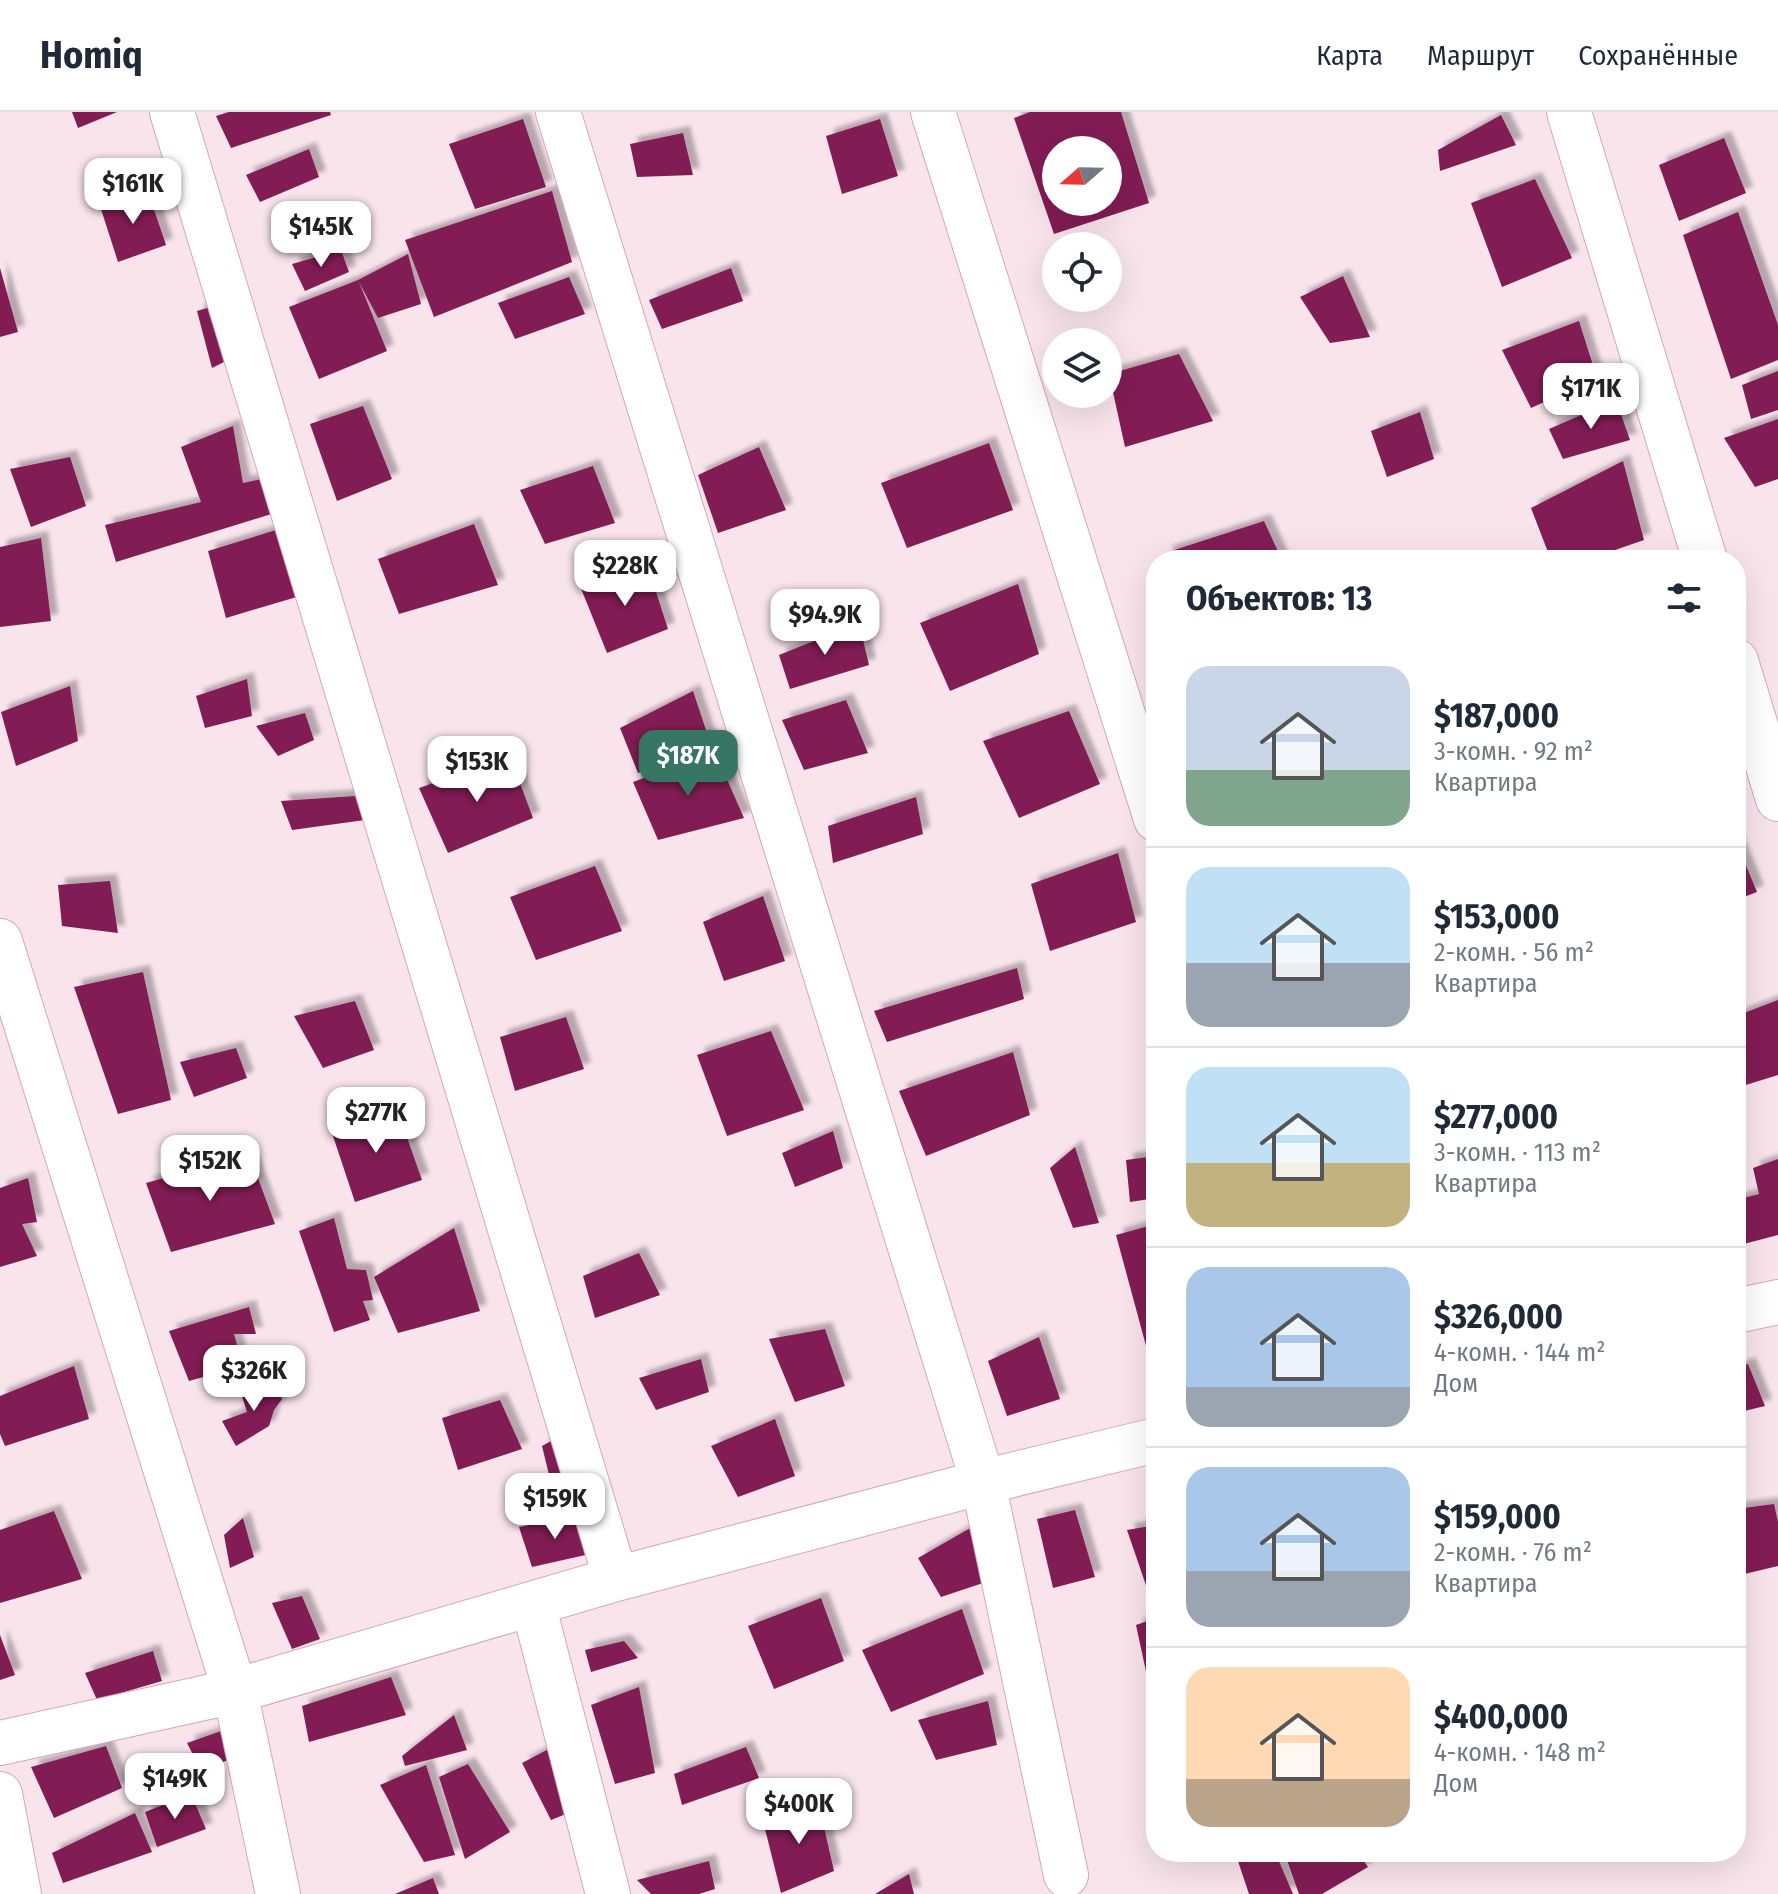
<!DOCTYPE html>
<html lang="ru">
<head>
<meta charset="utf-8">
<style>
	:root { --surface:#fff; --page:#f2f2f3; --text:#1f2937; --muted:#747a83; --line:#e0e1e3; --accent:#377663 }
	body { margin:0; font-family:"Fira Sans Condensed",sans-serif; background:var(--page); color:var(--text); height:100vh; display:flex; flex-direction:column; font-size:30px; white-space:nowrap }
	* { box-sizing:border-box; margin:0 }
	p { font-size:26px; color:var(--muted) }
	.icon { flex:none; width:44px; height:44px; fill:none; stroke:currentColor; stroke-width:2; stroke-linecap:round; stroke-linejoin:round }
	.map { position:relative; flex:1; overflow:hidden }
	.panel { position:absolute; left:1146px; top:438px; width:600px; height:1312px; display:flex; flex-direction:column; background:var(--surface); border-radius:32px; box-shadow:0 8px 32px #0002 }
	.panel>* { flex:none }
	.needle { width:52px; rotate:250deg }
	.tools { position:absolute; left:1042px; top:24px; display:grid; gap:16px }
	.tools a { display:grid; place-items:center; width:80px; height:80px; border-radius:50%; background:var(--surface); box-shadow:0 8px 32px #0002; font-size:40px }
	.price { position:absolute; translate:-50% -68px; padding:0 18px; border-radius:16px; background:#fff; color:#222; font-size:26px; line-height:52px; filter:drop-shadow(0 2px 4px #0008) }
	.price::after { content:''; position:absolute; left:50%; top:48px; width:24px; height:18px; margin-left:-12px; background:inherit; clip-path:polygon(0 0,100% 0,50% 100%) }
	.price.selected { background:var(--accent); color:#fff }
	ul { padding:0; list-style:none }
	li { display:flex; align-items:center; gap:24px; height:200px; padding:0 40px }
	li+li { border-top:2px solid var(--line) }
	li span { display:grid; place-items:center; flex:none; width:224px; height:160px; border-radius:24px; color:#555 }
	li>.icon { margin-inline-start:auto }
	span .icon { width:96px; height:96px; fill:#fffc; stroke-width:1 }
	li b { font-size:34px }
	h2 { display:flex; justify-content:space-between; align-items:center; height:96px; padding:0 40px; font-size:34px }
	header { display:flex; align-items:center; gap:48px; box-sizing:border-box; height:112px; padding:0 40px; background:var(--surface); border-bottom:2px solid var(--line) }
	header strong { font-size:38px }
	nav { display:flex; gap:44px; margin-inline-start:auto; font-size:28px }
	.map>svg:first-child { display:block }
</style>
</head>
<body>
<header>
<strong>Homiq</strong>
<nav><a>Карта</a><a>Маршрут</a><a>Сохранённые</a></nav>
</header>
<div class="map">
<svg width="1778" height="1782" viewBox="0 0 1778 1782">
	<defs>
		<filter id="shadow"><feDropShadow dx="7" dy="-7" stdDeviation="2" flood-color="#0004"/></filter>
	</defs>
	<rect width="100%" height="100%" fill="#f9e4ec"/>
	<path fill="#821c55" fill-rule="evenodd" filter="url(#shadow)" d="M 72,0 L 117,0 L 78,16 Z
		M 229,0 L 330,0 L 331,3 L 231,36 L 216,4 Z
		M 1030,0 L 1121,0 L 1149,91 L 1054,122 L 1014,6 ZM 1056,38 L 1108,38 L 1108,90 L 1056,90 Z
		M 1501,3 L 1516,33 L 1440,59 L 1438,38 Z
		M 523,7 L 546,75 L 475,97 L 449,32 Z
		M 880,7 L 898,64 L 842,82 L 826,24 Z
		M 683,21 L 693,63 L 637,65 L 630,32 Z
		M 1724,26 L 1746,81 L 1679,109 L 1659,53 Z
		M 309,37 L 319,65 L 260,90 L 246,63 Z
		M 1535,67 L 1572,146 L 1502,175 L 1471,91 Z
		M 147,77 L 166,133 L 118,150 L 100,94 Z
		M 552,79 L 572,150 L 434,205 L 405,128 Z
		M 1738,100 L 1778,213 L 1778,248 L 1731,267 L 1683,123 Z
		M 341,138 L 349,160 L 305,179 L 292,152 Z
		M 408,142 L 421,192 L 378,206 L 359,170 L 387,239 L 319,267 L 289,195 L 358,168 Z
		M 0,156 L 18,220 L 0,225 Z
		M 731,156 L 743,189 L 662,217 L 649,188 Z
		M 1343,164 L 1370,225 L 1330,231 L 1300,185 Z
		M 569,165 L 585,202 L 515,227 L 498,191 Z
		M 220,192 L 236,244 L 212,256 L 197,199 Z
		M 1579,209 L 1597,266 L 1531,296 L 1502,238 Z
		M 1179,242 L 1213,309 L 1125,335 L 1109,262 Z
		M 1778,259 L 1778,298 L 1751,307 L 1742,273 Z
		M 1616,288 L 1630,328 L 1563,347 L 1549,317 Z
		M 363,294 L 392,367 L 337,389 L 310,312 Z
		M 1420,300 L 1434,347 L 1387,365 L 1371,319 Z
		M 1778,307 L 1778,367 L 1755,375 L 1724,326 Z
		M 233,314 L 243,371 L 271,365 L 278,400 L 116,450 L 105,413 L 201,390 L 181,335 Z
		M 989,331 L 1013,398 L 907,436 L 881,371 Z
		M 759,335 L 786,398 L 718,421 L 698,363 Z
		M 70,345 L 86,394 L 31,415 L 10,357 Z
		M 1623,349 L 1644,428 L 1586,448 L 1551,448 L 1531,396 Z
		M 593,354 L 615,411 L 545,432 L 520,378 Z
		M 1264,409 L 1282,448 L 1168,448 L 1165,441 Z
		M 474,412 L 498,473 L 399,502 L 378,447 Z
		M 276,418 L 300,484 L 226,506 L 208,439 Z
		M 41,426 L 51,509 L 0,515 L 0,435 Z
		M 647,452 L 668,517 L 607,541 L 580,474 Z
		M 1018,472 L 1039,542 L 950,579 L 920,511 Z
		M 859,511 L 869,553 L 790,577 L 779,543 Z
		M 247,567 L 252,604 L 205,616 L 196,584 Z
		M 70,574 L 78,629 L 16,654 L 1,600 Z
		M 693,579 L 712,636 L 638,661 L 620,616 Z
		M 846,588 L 868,641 L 804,658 L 782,608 Z
		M 1069,599 L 1100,672 L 1019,706 L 983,629 Z
		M 305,601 L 314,628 L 278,644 L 256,614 Z
		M 715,640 L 744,706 L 658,728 L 633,670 Z
		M 510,644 L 533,706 L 448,741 L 419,676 Z
		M 355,684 L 365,708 L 292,718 L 281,689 Z
		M 916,685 L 923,722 L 833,751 L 828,714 Z
		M 1736,729 L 1757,780 L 1736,788 Z
		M 1118,741 L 1136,810 L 1050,839 L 1031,772 Z
		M 595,754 L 622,819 L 536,848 L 510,785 Z
		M 110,769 L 118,821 L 62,814 L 58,773 Z
		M 763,784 L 785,849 L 724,869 L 703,810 Z
		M 1017,856 L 1024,887 L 887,930 L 874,899 Z
		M 143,860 L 171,988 L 118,1002 L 74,875 Z
		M 1778,888 L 1778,963 L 1736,976 L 1736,904 Z
		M 355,889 L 374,938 L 323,956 L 294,904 Z
		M 566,905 L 584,957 L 515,979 L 500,925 Z
		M 771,919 L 804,998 L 727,1024 L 697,943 Z
		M 236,936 L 247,966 L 194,985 L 180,950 Z
		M 1013,940 L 1030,1003 L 926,1044 L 899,979 Z
		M 397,997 L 422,1068 L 355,1090 L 330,1015 Z
		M 833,1019 L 843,1056 L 795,1075 L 782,1041 Z
		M 1075,1035 L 1099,1111 L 1073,1116 L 1050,1056 Z
		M 249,1042 L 275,1112 L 171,1140 L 146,1071 Z
		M 1156,1044 L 1156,1086 L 1130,1090 L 1126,1048 Z
		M 1778,1047 L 1778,1123 L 1736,1134 L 1736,1088 L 1759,1082 L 1753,1056 Z
		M 28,1066 L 37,1110 L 22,1112 L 37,1144 L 0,1155 L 0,1076 Z
		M 334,1106 L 347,1157 L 366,1158 L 373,1188 L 363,1189 L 370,1208 L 334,1220 L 299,1119 Z
		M 1156,1112 L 1156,1266 L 1155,1267 L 1116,1123 Z
		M 454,1116 L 480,1199 L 398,1221 L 374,1165 Z
		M 639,1141 L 660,1183 L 595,1206 L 583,1164 Z
		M 249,1195 L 256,1222 L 234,1222 L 243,1254 L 189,1269 L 169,1219 Z
		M 825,1217 L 845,1274 L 795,1290 L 769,1227 Z
		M 1039,1225 L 1060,1287 L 1007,1304 L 988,1249 Z
		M 701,1247 L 709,1280 L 656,1298 L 639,1266 Z
		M 1748,1252 L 1765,1294 L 1736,1301 L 1736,1257 Z
		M 74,1254 L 89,1307 L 5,1334 L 0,1322 L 0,1284 Z
		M 274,1271 L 282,1287 L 274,1298 L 269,1314 L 236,1334 L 222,1309 L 247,1300 L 241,1281 Z
		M 500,1288 L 522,1337 L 458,1358 L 442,1306 Z
		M 775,1307 L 795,1364 L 738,1385 L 711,1334 Z
		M 562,1323 L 571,1365 L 552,1375 L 542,1334 Z
		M 1774,1392 L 1778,1410 L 1778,1454 L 1736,1464 L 1736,1397 Z
		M 1075,1398 L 1095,1465 L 1053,1476 L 1037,1407 Z
		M 54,1399 L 82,1467 L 0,1491 L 0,1418 Z
		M 579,1403 L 590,1442 L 532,1455 L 519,1415 Z
		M 243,1406 L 254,1445 L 230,1456 L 224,1423 Z
		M 1156,1413 L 1156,1482 L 1150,1485 L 1127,1418 Z
		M 972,1415 L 989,1469 L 941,1485 L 918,1446 Z
		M 302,1484 L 320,1527 L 292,1537 L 272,1491 Z
		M 821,1486 L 844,1549 L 774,1577 L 748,1514 Z
		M 962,1497 L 984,1562 L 891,1600 L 862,1538 Z
		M 1156,1506 L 1156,1577 L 1150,1578 L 1136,1513 Z
		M 0,1523 L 15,1563 L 0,1568 Z
		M 624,1529 L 638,1546 L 591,1560 L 585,1538 Z
		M 153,1539 L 162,1569 L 97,1588 L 85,1561 Z
		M 391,1565 L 406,1603 L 309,1630 L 302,1594 Z
		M 639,1575 L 655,1661 L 615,1672 L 591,1593 Z
		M 988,1589 L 997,1633 L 936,1648 L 918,1608 Z
		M 454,1603 L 467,1638 L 405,1654 L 402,1644 Z
		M 224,1618 L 234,1646 L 201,1658 L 187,1631 Z
		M 560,1631 L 571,1700 L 551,1708 L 522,1651 Z
		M 106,1634 L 122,1676 L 54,1706 L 31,1655 Z
		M 746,1635 L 759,1666 L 682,1693 L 674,1662 Z
		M 468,1652 L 510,1720 L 465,1747 L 439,1665 Z
		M 426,1653 L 455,1743 L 424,1750 L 380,1673 Z
		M 191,1682 L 206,1717 L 157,1735 L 145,1700 Z
		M 818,1689 L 834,1759 L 781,1781 L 763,1709 Z
		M 135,1701 L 152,1740 L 63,1771 L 52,1741 Z
		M 1235,1740 L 1275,1740 L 1293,1782 L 1249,1782 Z
		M 1284,1740 L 1357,1740 L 1368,1755 L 1322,1782 L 1299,1782 Z
		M 709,1749 L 715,1777 L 699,1782 L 651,1782 L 637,1768 Z
		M 909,1762 L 914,1782 L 875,1782 Z
		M 433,1766 L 439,1782 L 395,1782 Z"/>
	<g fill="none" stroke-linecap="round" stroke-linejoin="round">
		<defs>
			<path id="minor" d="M 172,0 L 616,1467
				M 558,0 L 983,1370 L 1066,1763
				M 933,0 L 1156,707
				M 1569,0 L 1705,448
				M 1736,549 L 1778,687
				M 0,829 L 235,1579 L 278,1782
				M 1736,1199 L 1778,1190
				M 533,1492 L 608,1782
				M 0,1631 L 235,1579 L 616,1467 L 983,1370 L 1156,1328
				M 0,1682 L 19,1782"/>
		</defs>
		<use href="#minor" stroke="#d5a6ba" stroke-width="46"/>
		<use href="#minor" stroke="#fff" stroke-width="44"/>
	</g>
</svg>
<div class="tools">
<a><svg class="needle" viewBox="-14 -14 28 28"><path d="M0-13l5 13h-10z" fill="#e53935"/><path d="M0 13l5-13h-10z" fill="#747a83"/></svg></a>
<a><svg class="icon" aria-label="locate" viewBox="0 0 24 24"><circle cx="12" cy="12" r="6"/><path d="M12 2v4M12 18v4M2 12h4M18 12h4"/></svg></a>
<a><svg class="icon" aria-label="layers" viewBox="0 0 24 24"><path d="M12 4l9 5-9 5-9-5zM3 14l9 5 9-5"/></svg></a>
</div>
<b class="price" style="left:133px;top:114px">$161K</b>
<b class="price" style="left:321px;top:157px">$145K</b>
<b class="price" style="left:1591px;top:319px">$171K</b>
<b class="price" style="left:625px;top:496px">$228K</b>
<b class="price" style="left:825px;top:545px">$94.9K</b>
<b class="price selected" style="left:688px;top:686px">$187K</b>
<b class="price" style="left:477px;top:692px">$153K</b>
<b class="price" style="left:376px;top:1043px">$277K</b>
<b class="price" style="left:210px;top:1091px">$152K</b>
<b class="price" style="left:254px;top:1301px">$326K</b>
<b class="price" style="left:555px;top:1429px">$159K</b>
<b class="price" style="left:175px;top:1709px">$149K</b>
<b class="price" style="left:799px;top:1734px">$400K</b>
<section class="panel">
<h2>Объектов: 13<svg class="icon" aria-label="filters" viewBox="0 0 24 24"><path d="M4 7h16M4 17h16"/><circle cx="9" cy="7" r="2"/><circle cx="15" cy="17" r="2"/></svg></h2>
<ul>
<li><span style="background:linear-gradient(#c9d6e8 65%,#7fa58c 0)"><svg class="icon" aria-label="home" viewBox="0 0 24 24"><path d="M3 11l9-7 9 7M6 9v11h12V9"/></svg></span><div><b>$187,000</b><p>3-комн. · 92 m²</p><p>Квартира</p></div></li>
<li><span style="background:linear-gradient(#bfe0f5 60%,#9aa5b1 0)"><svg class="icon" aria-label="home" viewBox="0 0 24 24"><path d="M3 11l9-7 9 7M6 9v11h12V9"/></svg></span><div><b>$153,000</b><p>2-комн. · 56 m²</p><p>Квартира</p></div></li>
<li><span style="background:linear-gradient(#bfe0f5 60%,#c2b280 0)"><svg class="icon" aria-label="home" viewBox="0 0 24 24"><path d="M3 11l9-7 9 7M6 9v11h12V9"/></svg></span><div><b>$277,000</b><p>3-комн. · 113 m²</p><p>Квартира</p></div></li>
<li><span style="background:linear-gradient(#a9c7e8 75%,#9aa5b1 0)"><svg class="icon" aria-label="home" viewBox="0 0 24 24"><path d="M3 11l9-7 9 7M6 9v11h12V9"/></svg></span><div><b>$326,000</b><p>4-комн. · 144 m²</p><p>Дом</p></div></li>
<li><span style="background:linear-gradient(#a9c7e8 65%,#9aa5b1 0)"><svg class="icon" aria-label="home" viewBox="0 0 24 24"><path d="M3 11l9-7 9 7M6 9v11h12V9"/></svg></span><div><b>$159,000</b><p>2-комн. · 76 m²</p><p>Квартира</p></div></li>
<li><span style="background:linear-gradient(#ffd9b3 70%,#b9a48a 0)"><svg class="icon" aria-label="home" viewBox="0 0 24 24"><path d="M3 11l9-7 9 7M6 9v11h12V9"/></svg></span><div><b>$400,000</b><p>4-комн. · 148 m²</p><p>Дом</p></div></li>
</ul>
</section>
</div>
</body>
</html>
